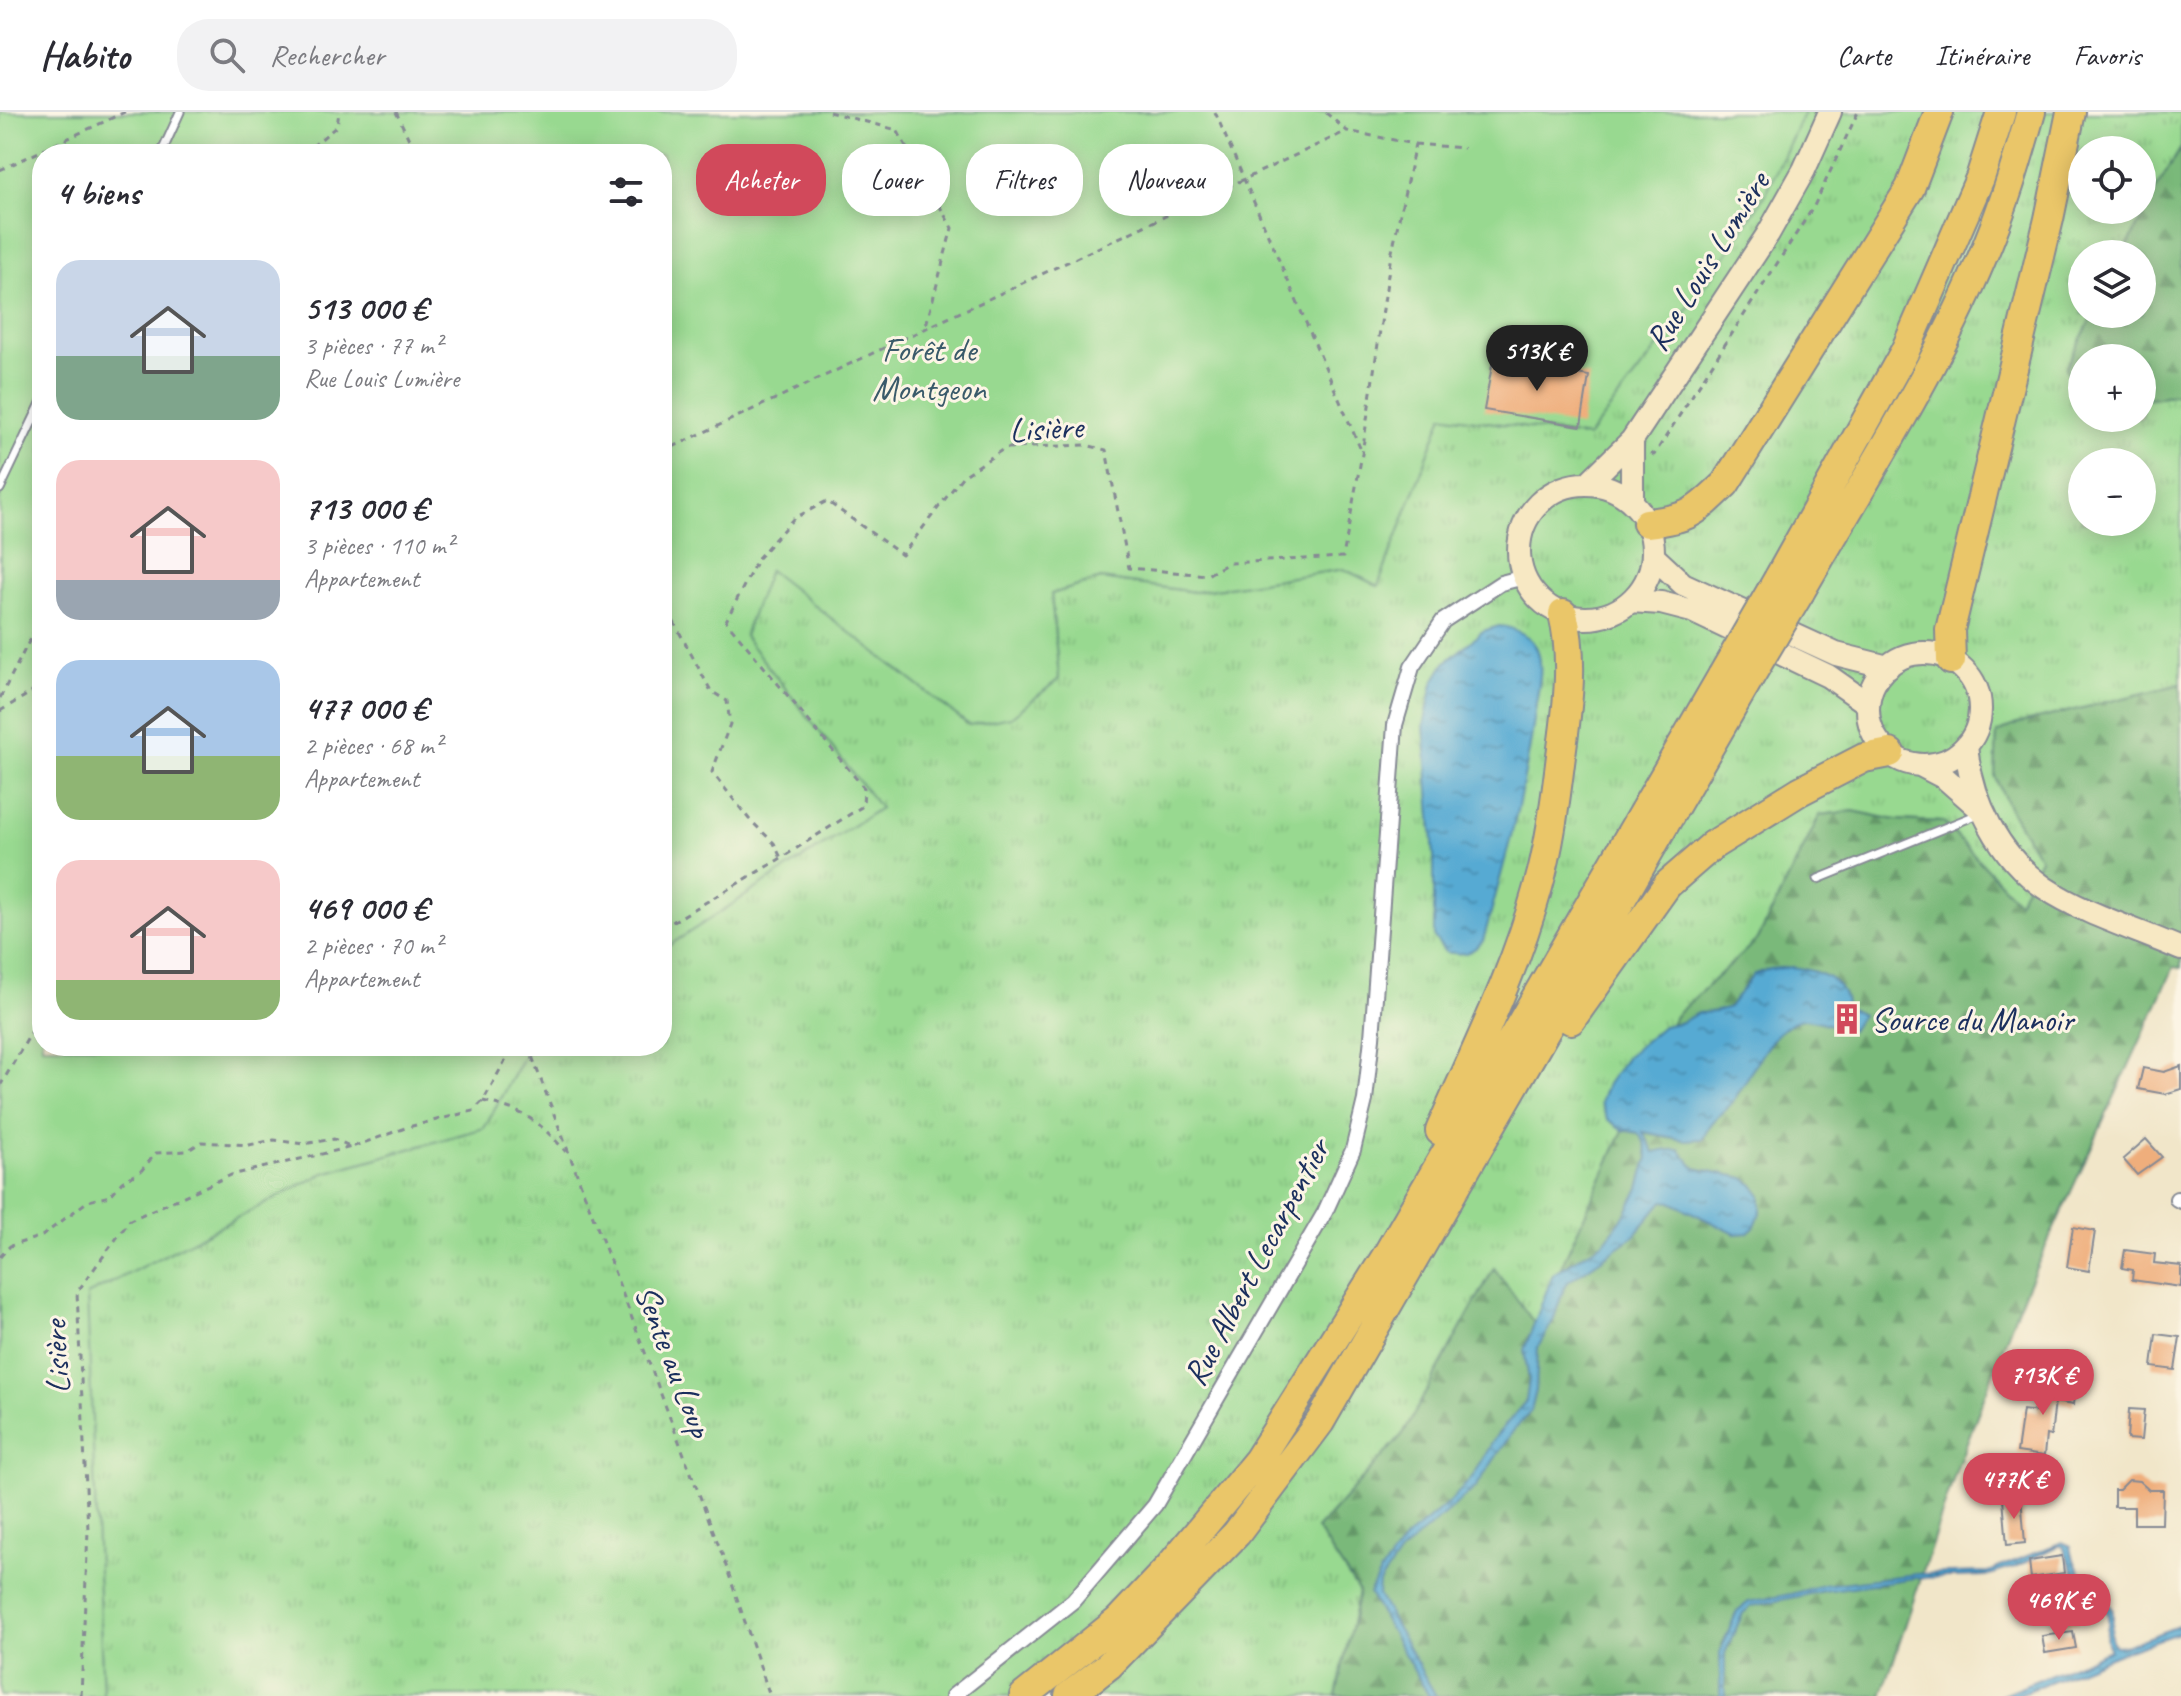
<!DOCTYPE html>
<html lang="fr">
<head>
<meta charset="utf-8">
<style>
	:root { --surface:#fff; --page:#f2f2f3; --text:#2b2b33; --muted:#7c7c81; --line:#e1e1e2; --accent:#d1495b }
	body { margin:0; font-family:Caveat,sans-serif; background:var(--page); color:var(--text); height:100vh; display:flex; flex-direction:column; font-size:30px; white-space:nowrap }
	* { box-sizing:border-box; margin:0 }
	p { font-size:26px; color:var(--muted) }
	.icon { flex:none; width:44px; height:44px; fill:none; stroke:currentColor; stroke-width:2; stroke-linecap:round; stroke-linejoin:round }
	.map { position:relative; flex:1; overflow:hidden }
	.panel { position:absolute; left:32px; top:32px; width:640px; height:912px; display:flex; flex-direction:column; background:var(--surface); border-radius:32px; box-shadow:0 4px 20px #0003 }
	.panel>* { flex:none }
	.top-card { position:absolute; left:696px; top:32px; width:760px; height:72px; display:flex; gap:16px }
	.buttons { position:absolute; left:2068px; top:24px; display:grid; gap:16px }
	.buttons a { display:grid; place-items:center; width:88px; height:88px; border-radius:50%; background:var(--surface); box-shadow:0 4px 20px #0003; font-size:40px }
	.price { position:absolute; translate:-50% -68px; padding:0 18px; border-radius:28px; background:var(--accent); color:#fff; font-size:26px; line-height:52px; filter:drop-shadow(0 2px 4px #0008) }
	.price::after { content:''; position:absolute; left:50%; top:48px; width:24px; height:18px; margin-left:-12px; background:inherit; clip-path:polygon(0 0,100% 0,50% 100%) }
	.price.selected { background:#222; color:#fff }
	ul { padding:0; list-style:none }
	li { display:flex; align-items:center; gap:24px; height:200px; padding:0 24px }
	li span { display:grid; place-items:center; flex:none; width:224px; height:160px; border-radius:24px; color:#555 }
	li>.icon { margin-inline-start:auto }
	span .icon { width:96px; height:96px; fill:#fffc; stroke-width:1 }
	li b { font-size:34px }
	h2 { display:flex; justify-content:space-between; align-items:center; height:96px; padding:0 24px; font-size:34px }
	.tag { padding:0 28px; border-radius:32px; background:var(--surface); box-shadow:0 4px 20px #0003; font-size:28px; line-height:72px }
	.tag.selected { background:var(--accent); color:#fff }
	header { display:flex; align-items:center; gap:48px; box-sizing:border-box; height:112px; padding:0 40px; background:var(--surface); border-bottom:2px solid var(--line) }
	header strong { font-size:38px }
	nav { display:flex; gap:44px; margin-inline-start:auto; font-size:28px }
	.search { width:560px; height:72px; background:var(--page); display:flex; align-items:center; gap:20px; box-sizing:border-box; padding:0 28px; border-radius:32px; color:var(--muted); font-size:30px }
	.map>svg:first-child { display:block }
</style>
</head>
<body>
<header>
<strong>Habito</strong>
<div class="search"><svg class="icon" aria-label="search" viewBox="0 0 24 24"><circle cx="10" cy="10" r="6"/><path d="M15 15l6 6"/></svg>Rechercher</div>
<nav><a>Carte</a><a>Itinéraire</a><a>Favoris</a></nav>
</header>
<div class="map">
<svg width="2181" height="1584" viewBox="0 0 2181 1584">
	<defs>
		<pattern id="grass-tufts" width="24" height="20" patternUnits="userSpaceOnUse" patternTransform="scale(2)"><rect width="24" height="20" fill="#98d990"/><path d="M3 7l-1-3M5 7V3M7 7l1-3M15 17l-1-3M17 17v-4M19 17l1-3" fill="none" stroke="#82bb7f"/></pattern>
		<pattern id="forest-firs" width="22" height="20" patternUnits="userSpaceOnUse" patternTransform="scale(2)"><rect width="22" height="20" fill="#7ab97a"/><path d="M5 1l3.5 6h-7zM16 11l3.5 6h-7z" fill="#639767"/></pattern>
		<pattern id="water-ripples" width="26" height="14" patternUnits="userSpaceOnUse" patternTransform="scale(2)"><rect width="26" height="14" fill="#57aad3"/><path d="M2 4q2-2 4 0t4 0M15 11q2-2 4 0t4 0" fill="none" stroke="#478bae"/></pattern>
	</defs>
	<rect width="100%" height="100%" fill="#fcf5e5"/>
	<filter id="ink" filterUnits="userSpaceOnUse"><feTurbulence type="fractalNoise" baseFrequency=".0125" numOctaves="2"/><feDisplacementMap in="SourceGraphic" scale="16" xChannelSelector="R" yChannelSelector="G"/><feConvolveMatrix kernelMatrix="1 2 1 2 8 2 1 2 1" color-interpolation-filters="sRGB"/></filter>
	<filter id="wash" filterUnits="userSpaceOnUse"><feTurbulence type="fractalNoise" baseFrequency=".006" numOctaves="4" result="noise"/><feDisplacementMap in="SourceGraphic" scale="32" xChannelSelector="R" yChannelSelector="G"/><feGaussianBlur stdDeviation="1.8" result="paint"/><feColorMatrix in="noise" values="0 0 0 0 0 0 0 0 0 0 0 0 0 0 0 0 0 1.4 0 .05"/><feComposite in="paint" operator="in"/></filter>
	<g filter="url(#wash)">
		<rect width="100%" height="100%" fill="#f1e6c9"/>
		<path fill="url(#grass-tufts)" stroke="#5a8477" stroke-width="2" fill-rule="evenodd" d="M 1804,0 L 2181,0 L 2181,36 L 2153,82 L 2124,142 L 2082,142 L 2082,202 L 2094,202 L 2066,255 L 2075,279 L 2082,282 L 2082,306 L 2142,306 L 2142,287 L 2181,282 L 2181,572 L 2017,612 L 1997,621 L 1995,665 L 2010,697 L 2040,747 L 2018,790 L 1943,710 L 1896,708 L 1853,699 L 1820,703 L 1758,827 L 1675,904 L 1535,1213 L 1494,1156 L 1403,1322 L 1317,1417 L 1359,1480 L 1336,1584 L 103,1584 L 86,1183 L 324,1061 L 484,1016 L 529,934 L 662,934 L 662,838 L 879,696 L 743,524 L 769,457 L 969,613 L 1059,567 L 1051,482 L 1101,467 L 1195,480 L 1344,457 L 1378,474 L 1443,303 L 1588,325 L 1715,161 L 1767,79 ZM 2082,38 L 2142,38 L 2142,98 L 2082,98 ZM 2082,350 L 2142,350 L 2142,410 L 2082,410 Z"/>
		<path fill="url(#forest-firs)" stroke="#4a746c" stroke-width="2" d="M 2181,36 L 2181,282 L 2142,287 L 2142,246 L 2082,246 L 2082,282 L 2075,279 L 2066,255 L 2094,202 L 2142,202 L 2142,142 L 2124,142 L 2153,82 Z
			M 2181,572 L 2181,856 L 2174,855 L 2019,1193 L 1956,1359 L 1882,1584 L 1336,1584 L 1359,1480 L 1317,1417 L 1403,1322 L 1494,1156 L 1535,1212 L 1675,904 L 1758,827 L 1820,703 L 1853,699 L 1896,708 L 1943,710 L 2018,790 L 2040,747 L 2010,697 L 1995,665 L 1997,621 L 2017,612 Z"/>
		<path fill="#98d990" stroke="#5a8477" stroke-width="2" d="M 0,0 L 1804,0 L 1767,79 L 1715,161 L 1588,325 L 1443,303 L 1378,474 L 1344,457 L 1195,480 L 1101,467 L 1051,482 L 1059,567 L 1011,605 L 969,613 L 769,458 L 744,524 L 880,696 L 662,838 L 662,42 L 42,42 L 42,934 L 529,934 L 484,1016 L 324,1061 L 87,1183 L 103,1584 L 0,1584 Z"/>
		<path fill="url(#water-ripples)" stroke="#396c98" stroke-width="2" d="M 1499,514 C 1513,515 1533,524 1538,539 C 1544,558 1537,581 1535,600 C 1525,678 1504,754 1483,829 C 1470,843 1463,843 1445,840 L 1434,825 L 1434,744 L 1424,614 L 1433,571 L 1445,551 L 1483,519 Z
			M 1793,855 C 1817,859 1846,866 1846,895 L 1861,903 L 1851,919 C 1844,917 1810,906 1804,907 C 1771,911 1751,965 1733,989 C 1720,1005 1711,1007 1703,1027 L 1684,1028 L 1643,1020 L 1654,1040 L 1679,1037 L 1695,1056 L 1744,1066 L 1752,1072 L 1761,1084 L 1761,1099 L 1754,1116 L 1748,1121 L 1735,1122 L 1671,1090 L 1663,1089 L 1633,1125 L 1568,1170 L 1564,1176 L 1553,1209 L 1538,1235 L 1536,1279 L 1531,1299 L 1513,1319 L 1476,1375 L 1401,1440 L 1379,1471 L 1378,1483 L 1436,1584 L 1429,1584 L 1369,1482 L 1380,1461 L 1405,1427 L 1451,1389 L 1474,1363 L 1496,1324 L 1526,1289 L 1529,1268 L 1524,1238 L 1553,1162 L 1604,1130 L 1627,1100 L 1639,1076 L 1648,1045 L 1645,1031 L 1638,1021 L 1623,1018 L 1607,1007 L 1600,991 L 1607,972 L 1627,944 L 1663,914 L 1682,910 L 1698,901 L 1714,900 L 1729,895 L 1754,862 L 1770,857 Z
			M 2062,1430 L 2071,1434 C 2074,1463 2094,1476 2112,1496 C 2117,1509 2105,1522 2115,1533 L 2125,1534 L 2181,1513 L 2181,1520 L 2117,1542 L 2015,1584 L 1998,1584 L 2110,1538 C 2101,1525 2112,1514 2107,1501 L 2077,1468 L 2063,1434 L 2057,1434 L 2015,1455 L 1985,1464 L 1914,1466 L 1823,1479 L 1752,1494 L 1743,1501 L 1725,1541 L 1725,1584 L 1720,1584 L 1720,1540 L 1737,1499 L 1749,1490 L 1791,1482 L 1823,1473 L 1917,1462 L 1988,1460 Z"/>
		<g id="blocks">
			<path fill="#efae7c" d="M 1493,248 L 1589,264 L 1581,314 L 1484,298 Z
				M 2181,954 L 2181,977 L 2165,982 L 2138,977 L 2143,956 L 2164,960 Z
				M 2146,1027 L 2162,1045 L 2137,1063 L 2123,1047 Z
				M 2073,1115 L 2095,1119 L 2089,1159 L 2067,1155 Z
				M 2125,1138 L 2155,1142 L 2154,1151 L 2181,1154 L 2181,1175 L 2132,1168 L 2133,1158 L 2122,1156 Z
				M 2156,1222 L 2180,1225 L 2175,1258 L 2152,1255 Z
				M 2042,1268 L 2075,1273 L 2073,1293 L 2055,1290 L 2051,1324 L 2046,1323 L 2044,1344 L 2017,1340 L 2023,1298 L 2038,1300 Z
				M 2129,1297 L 2144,1298 L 2141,1328 L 2127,1327 Z
				M 2129,1368 L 2139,1369 L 2149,1378 L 2163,1378 L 2162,1412 L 2134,1412 L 2134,1395 L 2114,1395 L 2114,1378 L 2119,1378 Z
				M 2021,1385 L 2025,1431 L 2007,1433 L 2003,1387 Z
				M 2062,1444 L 2064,1461 L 2031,1466 L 2029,1449 Z
				M 2070,1480 L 2071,1484 L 2073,1484 L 2078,1511 L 2060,1514 L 2055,1483 Z
				M 2073,1520 L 2076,1536 L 2045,1541 L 2042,1524 Z"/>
		</g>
	</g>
	<g filter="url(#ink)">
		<use href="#blocks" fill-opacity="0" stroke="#868a94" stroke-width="2"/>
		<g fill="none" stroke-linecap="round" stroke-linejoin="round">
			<defs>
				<path id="lane" d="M 161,42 L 180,0
					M 0,377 L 42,289
					M 1818,767 L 1981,701"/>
				<path id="street" d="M 2177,1087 L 2181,1089
					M 953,1584 L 1073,1489 L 1155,1393 L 1325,1100 L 1353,1038 L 1365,988 L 1372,926 L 1395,613 L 1412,555 L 1443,509 L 1501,471 L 1524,465"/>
				<path id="secondary" d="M 1632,328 L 1632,390
					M 1588,371 L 1632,328 L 1768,122 L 1804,58 L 1830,0
					M1519 439a67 67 0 1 1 134 0a67 67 0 1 1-134 0Z
					M 1653,444 L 1683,472 L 1836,542 L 1888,555
					M 1631,489 L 1661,491 L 1692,499 L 1828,564 L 1868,592
					M1868 597a56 56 0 1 1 112 0a56 56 0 1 1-112 0Z
					M 1966,634 C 1971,688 1999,745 2045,776 C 2084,802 2138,818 2181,837
					M 1920,653 L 1945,666 L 1979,696"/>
				<path id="highway" d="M 1647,411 C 1689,407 1696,400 1725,372 L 1910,76 L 1939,0
					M 1778,467 L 1905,239 L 1980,66 L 2001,0
					M 1800,480 C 1868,362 1945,244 1994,116 C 2009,78 2020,39 2031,0
					M 1951,548 L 1950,518 L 2049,107 L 2071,0
					M 1571,908 L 1667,773 L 1713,733 L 1800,679 L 1864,646 L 1890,641
					M 1440,1019 C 1475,939 1515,860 1538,775 C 1551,730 1556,682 1562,636 C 1568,592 1574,546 1563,502
					M 1024,1584 L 1118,1509 L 1170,1454 L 1258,1348 L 1387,1143 L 1722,564
					M 1069,1584 L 1109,1553 L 1237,1421 L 1320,1310 L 1745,573"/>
			</defs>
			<use href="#lane" stroke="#868a94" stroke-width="11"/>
			<use href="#street" stroke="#868a94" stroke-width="18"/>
			<use href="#secondary" stroke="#868a94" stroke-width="26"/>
			<use href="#highway" stroke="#868a94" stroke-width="32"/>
			<path stroke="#868a94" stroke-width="3" stroke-dasharray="6 6" stroke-linecap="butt" d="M 396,0 L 416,42
				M 829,0 L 897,18 L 952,116 L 925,217
				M 1215,0 L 1361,338
				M 1415,32 L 1464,36
				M 303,42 L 337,14 L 339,0
				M 0,58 L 125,0
				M 662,340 L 1347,19
				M 1651,341 L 1654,343 L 1814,94 L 1858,0
				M 662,488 L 711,579 L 727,589 L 730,612 L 712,660 L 749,707 L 774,731 L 781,746
				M 0,586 L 42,504
				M 0,599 L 42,574
				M 662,816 L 778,748 L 863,694 L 864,676 L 726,509 L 758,446 L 793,407 L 827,389 L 902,443 L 962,365 L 1005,336 L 1086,333 L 1106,338 L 1129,456 L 1207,463 L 1229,451 L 1343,445 L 1362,342 L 1390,149 L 1415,32 L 1347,19 L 1325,0
				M 528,934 L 722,1442 L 770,1584
				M 0,974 L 42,902
				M 483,989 C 525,999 538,1008 566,1040
				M 0,1145 L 10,1134 L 42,1124 L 88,1089 L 110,1084 L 122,1070 L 141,1059 L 156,1041 L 187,1039 L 201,1030 L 249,1033 L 274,1028 L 303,1032 L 334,1027 L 352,1035 L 408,1015 L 473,999 L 483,989 L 513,934
				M 81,1584 L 88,1418 L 77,1180 L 130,1108 L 231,1063 L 352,1035"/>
			<use href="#lane" stroke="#fff" stroke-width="7"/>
			<use href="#street" stroke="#fff" stroke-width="14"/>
			<use href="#secondary" stroke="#f7e8c3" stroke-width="22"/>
			<use href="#highway" stroke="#eac669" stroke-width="28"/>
			<defs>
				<path id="highway-bridge" d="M 1722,564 L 1778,467
					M 1745,573 L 1800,480"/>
			</defs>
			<use href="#highway-bridge" stroke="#868a94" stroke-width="32" stroke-linecap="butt"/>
			<use href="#highway-bridge" stroke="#eac669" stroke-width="28"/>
		</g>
	</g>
	<defs>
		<symbol id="building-bare" viewBox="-9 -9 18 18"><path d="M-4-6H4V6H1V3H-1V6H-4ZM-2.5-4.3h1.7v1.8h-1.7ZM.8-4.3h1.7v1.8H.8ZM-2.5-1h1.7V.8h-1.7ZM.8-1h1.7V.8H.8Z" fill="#d1495b" stroke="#fcf5e5" stroke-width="2.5" paint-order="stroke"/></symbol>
	</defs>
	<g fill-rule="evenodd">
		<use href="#building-bare" x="1825" y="885" width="44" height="44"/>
	</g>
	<g text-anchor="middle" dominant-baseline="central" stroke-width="6" stroke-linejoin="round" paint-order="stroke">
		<g font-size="34" fill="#1b2f5e" stroke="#fcf5e5">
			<text transform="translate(1707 149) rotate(-58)">Rue Louis Lumière</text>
			<text transform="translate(1046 316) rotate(-3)">Lisière</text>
			<text transform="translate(1256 1150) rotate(-62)">Rue Albert Lecarpentier</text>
			<text transform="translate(56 1245) rotate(-93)">Lisière</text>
			<text transform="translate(674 1249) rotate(69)">Sente au Loup</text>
		</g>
		<g font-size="34" fill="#3a5a6a" stroke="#fcf5e5">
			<text x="929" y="237">Forêt de<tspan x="929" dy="39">Montgeon</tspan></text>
		</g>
		<g font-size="34" fill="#1b2f5e" stroke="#fcf5e5" text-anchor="start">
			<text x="1871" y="907">Source du Manoir</text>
		</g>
	</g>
</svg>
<div class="buttons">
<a><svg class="icon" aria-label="locate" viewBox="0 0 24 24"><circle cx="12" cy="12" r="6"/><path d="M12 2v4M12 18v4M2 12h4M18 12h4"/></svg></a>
<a><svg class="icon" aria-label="layers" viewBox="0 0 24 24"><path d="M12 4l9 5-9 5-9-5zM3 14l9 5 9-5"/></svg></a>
<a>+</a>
<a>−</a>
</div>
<b class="price selected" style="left:1537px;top:281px">513K €</b>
<b class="price" style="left:2043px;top:1305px">713K €</b>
<b class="price" style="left:2014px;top:1409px">477K €</b>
<b class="price" style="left:2059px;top:1530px">469K €</b>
<div class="top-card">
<a class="tag selected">Acheter</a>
<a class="tag">Louer</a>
<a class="tag">Filtres</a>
<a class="tag">Nouveau</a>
</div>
<section class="panel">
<h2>4 biens<svg class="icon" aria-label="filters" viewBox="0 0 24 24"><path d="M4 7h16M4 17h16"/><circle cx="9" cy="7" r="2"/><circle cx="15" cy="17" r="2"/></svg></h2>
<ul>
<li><span style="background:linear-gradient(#c9d6e8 60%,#7fa58c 0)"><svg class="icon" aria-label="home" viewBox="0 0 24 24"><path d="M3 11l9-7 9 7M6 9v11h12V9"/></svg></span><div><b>513 000 €</b><p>3 pièces · 77 m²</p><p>Rue Louis Lumière</p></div></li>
<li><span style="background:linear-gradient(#f6c9c9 75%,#9aa5b1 0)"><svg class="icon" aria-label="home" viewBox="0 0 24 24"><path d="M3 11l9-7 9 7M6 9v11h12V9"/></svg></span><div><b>713 000 €</b><p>3 pièces · 110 m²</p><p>Appartement</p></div></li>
<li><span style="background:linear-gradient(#a9c7e8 60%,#8fb573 0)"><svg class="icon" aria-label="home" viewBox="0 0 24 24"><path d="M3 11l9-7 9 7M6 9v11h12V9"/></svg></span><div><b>477 000 €</b><p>2 pièces · 68 m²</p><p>Appartement</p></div></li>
<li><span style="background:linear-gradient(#f6c9c9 75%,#8fb573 0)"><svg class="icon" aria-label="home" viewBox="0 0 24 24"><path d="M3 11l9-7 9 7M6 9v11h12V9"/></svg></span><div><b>469 000 €</b><p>2 pièces · 70 m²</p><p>Appartement</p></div></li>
</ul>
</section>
</div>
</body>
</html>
